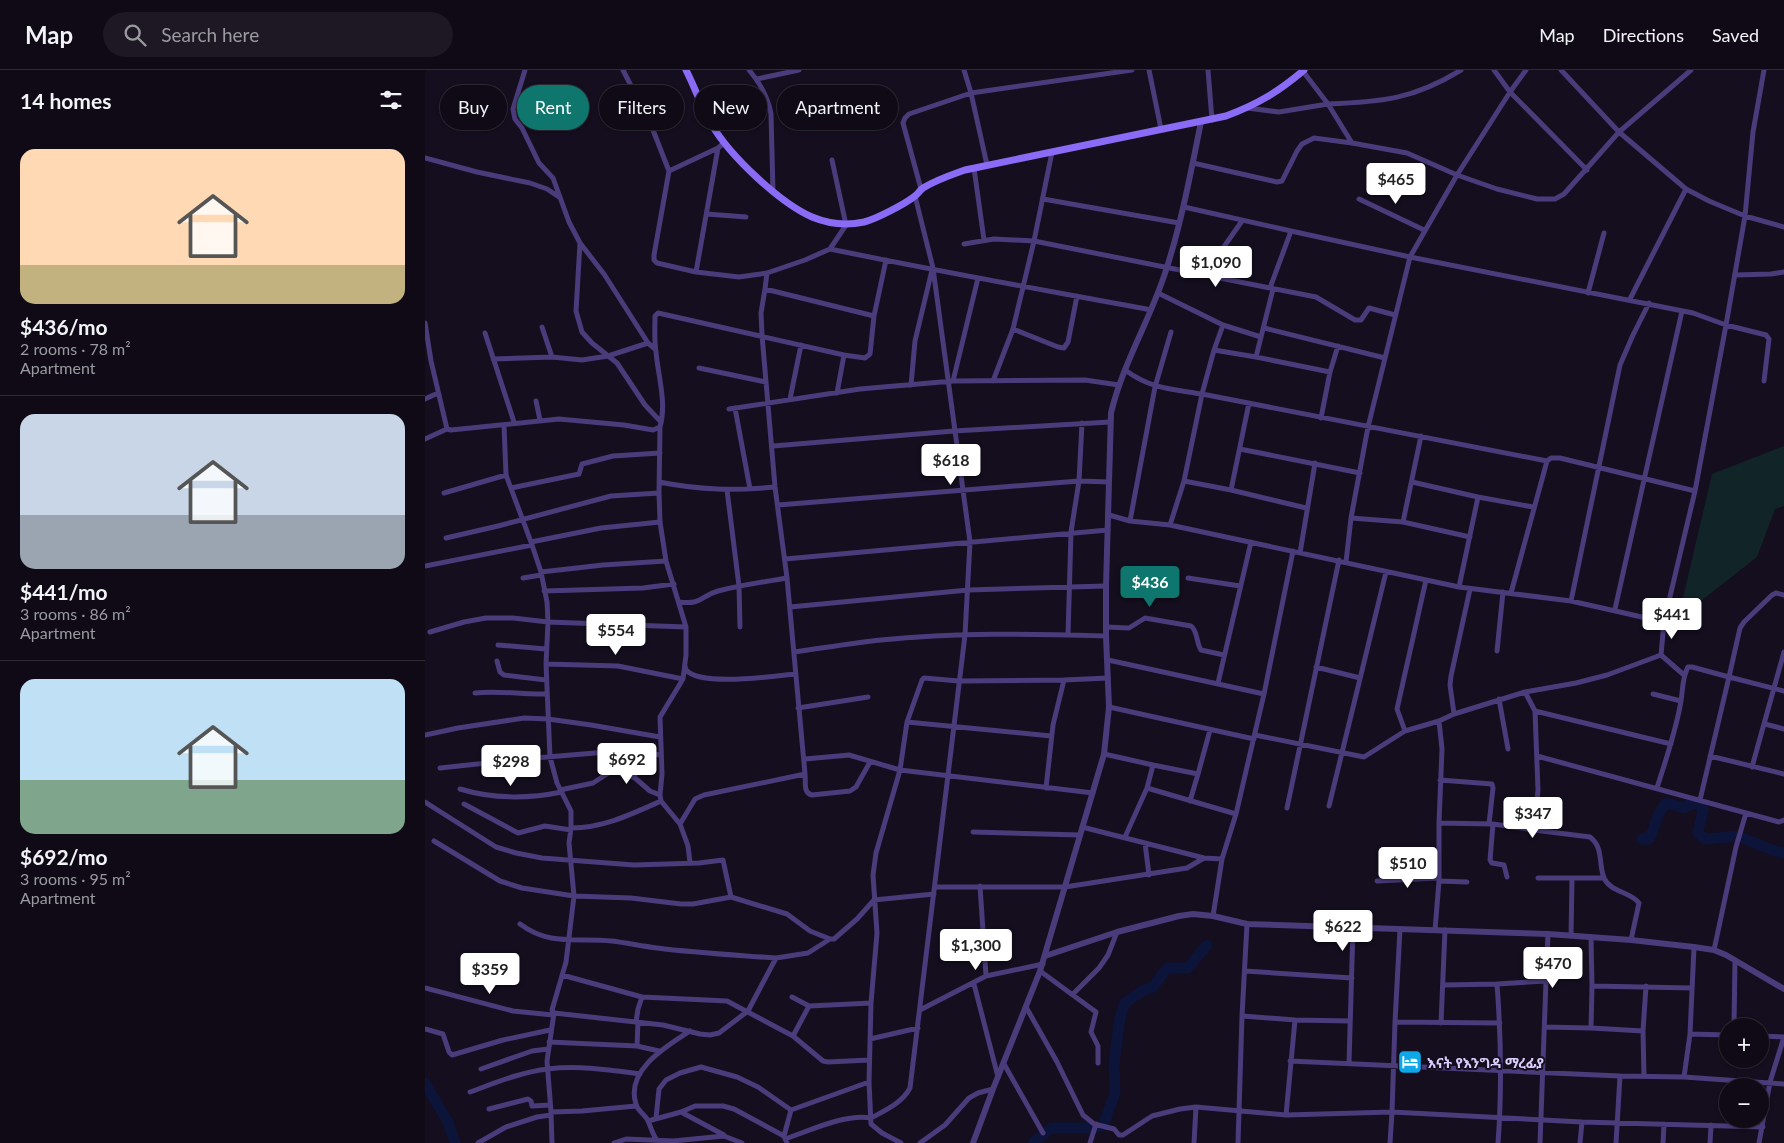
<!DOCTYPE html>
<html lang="en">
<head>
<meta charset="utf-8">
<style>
	:root { --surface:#0f0a16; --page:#1d1823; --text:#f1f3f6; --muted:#9b9aa1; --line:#2f2b35; --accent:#0f766e }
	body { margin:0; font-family:Lato,"Noto Sans Ethiopic",sans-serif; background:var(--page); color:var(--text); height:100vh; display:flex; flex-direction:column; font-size:19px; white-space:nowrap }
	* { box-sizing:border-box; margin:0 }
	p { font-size:16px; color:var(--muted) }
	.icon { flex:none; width:28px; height:28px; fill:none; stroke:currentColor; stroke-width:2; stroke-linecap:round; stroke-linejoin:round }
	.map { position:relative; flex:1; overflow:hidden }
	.panel { display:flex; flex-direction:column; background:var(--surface); width:425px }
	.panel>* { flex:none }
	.guide { position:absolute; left:15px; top:15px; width:475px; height:45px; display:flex; gap:10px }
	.fabs { position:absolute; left:1294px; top:948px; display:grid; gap:10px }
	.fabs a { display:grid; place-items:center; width:50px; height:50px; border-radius:50%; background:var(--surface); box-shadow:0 1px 4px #0004,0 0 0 1px var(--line); font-size:25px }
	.price { position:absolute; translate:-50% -42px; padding:0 11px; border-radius:5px; background:#fff; color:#222; font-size:16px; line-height:32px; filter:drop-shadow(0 1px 2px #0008) }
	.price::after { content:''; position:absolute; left:50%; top:30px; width:15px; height:11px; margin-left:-8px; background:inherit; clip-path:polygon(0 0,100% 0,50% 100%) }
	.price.on { background:var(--accent); color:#fff }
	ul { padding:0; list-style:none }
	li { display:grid; align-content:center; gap:10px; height:265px; padding:0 20px }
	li+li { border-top:1px solid var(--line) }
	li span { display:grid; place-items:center; height:155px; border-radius:15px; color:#555 }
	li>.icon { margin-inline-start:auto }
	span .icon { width:90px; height:90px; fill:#fffc; stroke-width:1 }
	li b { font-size:21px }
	h2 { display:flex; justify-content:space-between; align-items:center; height:60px; padding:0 20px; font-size:21px }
	.tag { padding:0 18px; border-radius:22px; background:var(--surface); box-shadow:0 1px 4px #0004,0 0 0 1px var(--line); font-size:18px; line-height:45px }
	.tag.on { background:var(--accent); color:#fff }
	header { display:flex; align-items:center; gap:30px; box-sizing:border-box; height:70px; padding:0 25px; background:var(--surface); border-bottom:1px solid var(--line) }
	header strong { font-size:24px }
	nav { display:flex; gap:28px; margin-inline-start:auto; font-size:18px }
	.search { width:350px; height:45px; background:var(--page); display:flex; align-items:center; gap:12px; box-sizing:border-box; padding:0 18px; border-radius:28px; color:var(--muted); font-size:19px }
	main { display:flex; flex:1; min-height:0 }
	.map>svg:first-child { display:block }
</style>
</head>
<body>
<header>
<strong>Map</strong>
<div class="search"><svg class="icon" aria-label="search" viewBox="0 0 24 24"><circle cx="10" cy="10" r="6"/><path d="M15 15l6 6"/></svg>Search here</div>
<nav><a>Map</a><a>Directions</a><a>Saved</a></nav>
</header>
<main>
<section class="panel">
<h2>14 homes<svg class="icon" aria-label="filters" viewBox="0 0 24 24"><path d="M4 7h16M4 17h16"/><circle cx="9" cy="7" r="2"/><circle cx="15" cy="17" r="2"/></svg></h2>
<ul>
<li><span style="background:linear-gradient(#ffd9b3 75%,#c2b280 0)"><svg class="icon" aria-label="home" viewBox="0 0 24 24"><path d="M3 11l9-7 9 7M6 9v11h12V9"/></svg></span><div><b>$436/mo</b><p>2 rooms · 78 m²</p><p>Apartment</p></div></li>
<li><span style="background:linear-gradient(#c9d6e8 65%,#9aa5b1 0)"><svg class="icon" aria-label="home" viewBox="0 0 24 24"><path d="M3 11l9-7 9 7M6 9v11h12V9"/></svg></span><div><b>$441/mo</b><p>3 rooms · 86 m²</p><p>Apartment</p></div></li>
<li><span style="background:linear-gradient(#bfe0f5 65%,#7fa58c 0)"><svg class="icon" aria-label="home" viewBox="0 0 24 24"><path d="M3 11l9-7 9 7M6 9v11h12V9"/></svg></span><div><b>$692/mo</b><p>3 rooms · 95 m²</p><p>Apartment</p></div></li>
</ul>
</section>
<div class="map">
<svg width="1359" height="1073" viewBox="0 0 1359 1073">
	<rect width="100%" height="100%" fill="#140e1e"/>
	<path fill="#112428" d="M 1359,376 L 1359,436 L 1350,439 L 1332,487 L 1253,549 L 1287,404 Z"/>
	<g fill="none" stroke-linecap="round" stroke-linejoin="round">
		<path stroke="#0c1439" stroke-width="11" d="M 1217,769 L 1224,769 C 1231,757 1231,742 1242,733 L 1259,738 L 1267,733 L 1273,734 L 1278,739 L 1273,763 L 1280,769 L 1313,766 L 1347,780 L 1359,783
			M 0,1013 L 23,1052 L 30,1073
			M 608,1073 L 626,1058 L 670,1058 L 678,1056 L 690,1023 L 689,994 L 695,948 L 700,933 L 717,921 L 728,917 L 742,898 L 763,898 L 782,875"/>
		<path stroke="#4a3b7b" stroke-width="5" d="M 100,0 L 88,39 L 90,49 L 97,58 L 114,93 L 128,108 L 144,152 L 155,173 L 151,241 L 157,262 L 167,273 L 192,293 L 220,335 L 236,352
			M 198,0 L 226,55 L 244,101 L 229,185 L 229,190 L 232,193 L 271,202 L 314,207 L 342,203 L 380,190 L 405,179 L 421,155 L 407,90
			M 324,0 C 335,13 343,27 346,44 L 348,122
			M 539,0 L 546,23 L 562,95
			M 724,0 L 736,59
			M 783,0 L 787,50
			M 877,0 L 903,34 C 957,32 989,29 1036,0
			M 1069,0 L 1085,22 L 1162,100
			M 1136,0 L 1194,62 L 1261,119 L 1284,131 L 1320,146 L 1359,157
			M 332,9 L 374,0
			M 822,38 L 854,42 L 903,34 L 927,73
			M 0,88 L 52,102 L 105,113 L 122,119 L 134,127
			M 768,93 L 852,112 L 857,111 L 872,81 L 877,74 L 889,68 L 927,73 L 982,83 L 1032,105 L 1072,119 L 1112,129 L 1130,129 L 1139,124 L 1194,62 L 1266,0
			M 549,98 L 559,170
			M 244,101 L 293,78
			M 496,119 L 478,53 L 480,48 L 484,44 L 546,23 L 707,0
			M 618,129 L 754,153
			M 934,129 L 999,160
			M 759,137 L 866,161 L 845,218 L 891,227 L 930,250 L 936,250 L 944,238 L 970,245
			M 282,144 L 321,147
			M 866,161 L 985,187 L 1268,243 L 1301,255 L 1341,265 L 1344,269 L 1339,311
			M 155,173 L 179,204 L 223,273 L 230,279
			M 539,174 L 569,169 L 609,171 L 845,218
			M 405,179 C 511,201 619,220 726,240
			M 271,202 L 293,78 L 299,73
			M 342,203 L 340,219 L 336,243 L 337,265 L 350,417 L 362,508 L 380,704
			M 779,205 L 817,151
			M 1310,205 L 1346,204 L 1359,202
			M 340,219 L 449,246
			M 733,223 L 798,255 L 836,267 L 831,287
			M 1163,223 L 1179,163
			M 1205,229 L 1261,119
			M 0,253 L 6,291 L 22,359 L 26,360 L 134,349 L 199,355 L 228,360 L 235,357 C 242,333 233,306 231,282 C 229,270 230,258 230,246 L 233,243 L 419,285 L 440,288 L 445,284 L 449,246 L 461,190
			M 798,255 L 789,280 L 831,287 L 905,302
			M 117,257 L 127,287
			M 839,258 L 960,288
			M 588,259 L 633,277 L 639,278 L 643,272 L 652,226
			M 60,263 L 89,352
			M 836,267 L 848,219
			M 68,289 L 127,287 L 157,290 L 183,286 L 223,273
			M 274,298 L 341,312
			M 700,300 C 726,319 746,319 777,324 L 1122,391 L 1126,388 L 1135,388 L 1270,421
			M 528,311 L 553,208
			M 568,311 L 588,259 L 609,171 L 627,82
			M 486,315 L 490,271 L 507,200
			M 412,323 L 419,285
			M 0,329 L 13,323
			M 365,329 L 376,275
			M 111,331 L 115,350
			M 824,333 L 806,420 L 881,438
			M 310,338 L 325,419
			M 304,339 L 435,319 L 528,311 L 660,310 L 694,315
			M 896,348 L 905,302 L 913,276
			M 79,355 L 81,405 L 106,472 L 116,502 L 122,532 L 123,552 L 121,594 L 125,687 L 132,713 L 146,741 L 146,758 L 144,773 L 149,826 L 141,892 L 127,940 L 129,943 L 122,991 L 126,1042 L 157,1041 L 211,1036
			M 235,357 L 234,423 L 235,452 L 241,491 L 261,557 L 261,585 L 258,609 L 235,647 L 237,704 L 235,725 L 236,731 L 255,754 L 263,776 L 265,793
			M 996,366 L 978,452 L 1045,467
			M 0,369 L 22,359
			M 348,376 L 529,361 L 685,352
			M 815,379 L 935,403
			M 759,411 L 806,420
			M 234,412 C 275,420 309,421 350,417
			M 987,412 L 1053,427 L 1034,517
			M 86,418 L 154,404 L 157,394 L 188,386 L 235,383
			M 302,420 L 314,516 L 315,557
			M 19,423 L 81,405
			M 1053,427 L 1108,437
			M 353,435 L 654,411 L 684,412
			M 684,445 L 705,451 L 745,455 L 1034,517 L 1146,531 L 1239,552
			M 926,448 L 978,452
			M 705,451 L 730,317 L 746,262
			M 745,455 L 759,411 L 777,324 L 789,280
			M 21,468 L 73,456 L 186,426 L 234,423
			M 106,472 L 176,458 L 235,452
			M 875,483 L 890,393
			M 360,489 L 683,460
			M 921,492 L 926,448 L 943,357 L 985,187 L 1032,105 L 1085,22 L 1101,0
			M 0,496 L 107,475
			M 116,502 L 178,495 L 241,491
			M 98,508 L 116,505
			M 763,508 L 815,516
			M 119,521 L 218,518 L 249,514
			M 1086,523 L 1122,391
			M 1146,531 L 1195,295 L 1208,265 L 1224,233
			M 254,532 C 278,535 275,526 293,521 C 316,515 339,512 362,508
			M 365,537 L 543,520 L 681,516
			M 1190,539 L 1257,241
			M 681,557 L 704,558 L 720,548 L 766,556 C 773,561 771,573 776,580 L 799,585
			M 5,562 L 39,552 L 61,548 L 88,548 L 123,552 L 261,557
			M 643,565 L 646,462 L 654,411 L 657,353
			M 73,575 L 121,579
			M 1072,581 L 1078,522
			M 369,582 C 398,578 427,573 456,570 C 531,562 606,564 681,566
			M 1236,585 L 1239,552 L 1270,421 L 1301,255 L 1320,146 L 1328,62 L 1339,0
			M 1236,585 L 1259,605
			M 683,590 L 839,624
			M 72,591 L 75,602 L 79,605 L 121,610
			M 121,594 L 193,596 L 258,609
			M 260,596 L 261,600 C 276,617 348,606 371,604
			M 891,597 L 935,608
			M 793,613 L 826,472
			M 1100,622 L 1110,641 L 1113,720 L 1109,760 L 1165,767 C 1179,778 1173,793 1179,808 C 1186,823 1205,821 1214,833 L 1206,870
			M 50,623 C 74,620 98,625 122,624
			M 1228,624 L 1256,631
			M 1074,629 L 1083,679
			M 684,637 L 829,669
			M 373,638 L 443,627
			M 1110,641 L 1246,674
			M 1029,644 L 1025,615 L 1026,606 L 1045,519
			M 482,652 L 626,666
			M 1340,654 L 1359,659
			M 980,661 L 972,639 L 1001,510
			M 0,665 L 33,658 L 99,648 L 123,649 L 166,655 L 235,667
			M 830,665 L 939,687 L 980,661 L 1014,651 L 1029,644 L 1100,622 L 1151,613 L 1182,605 L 1236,585
			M 206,680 L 210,708 L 225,721 L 235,725
			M 679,684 L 728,695
			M 1112,686 L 1354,752 L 1359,750
			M 1285,686 L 1359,704
			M 380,689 L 424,685 L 475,700 L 668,723
			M 1327,697 L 1359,582
			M 15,698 L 98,689 L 206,680 L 235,685
			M 773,704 L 785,660
			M 1015,710 L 1067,714 L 1068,718 L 1064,754
			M 621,718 L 628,655 L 639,610
			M 722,718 L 811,744
			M 1232,718 C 1241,689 1251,661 1256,631 C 1258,619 1257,608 1263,597 L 1267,597 L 1304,607 L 1315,558 L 1319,552 L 1347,525 L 1351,523 L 1359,525
			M 35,719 C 68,729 102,729 137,722
			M 135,720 L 168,713 L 185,702 L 189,701 L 210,708
			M 1275,730 L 1304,607 L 1359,621
			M 0,732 L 71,777 L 91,783 L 117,788 L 209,795 L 274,793 L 298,790 L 306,827
			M 39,734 L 93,763 L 120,756 L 146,760
			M 904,736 L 961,502
			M 862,738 L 914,490
			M 1014,753 L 1068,754 L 1109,760
			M 255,754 L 270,729 L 279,725 L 380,704 C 381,713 378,723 387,725 L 425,721 L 431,717 L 445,692
			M 1068,754 L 1065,790 L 1067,793 L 1079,795 L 1082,807
			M 657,757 L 779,788 L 797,789
			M 146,758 C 178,758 207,744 236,731
			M 548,762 L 655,765
			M 700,767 L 722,718 L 728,695 L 773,704 L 765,731
			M 9,771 L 75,811 L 97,818 L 149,826 L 206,828 L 256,834 L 268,834 L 306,827 L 362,844 L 385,861 L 405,869
			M 720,773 L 724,805
			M 1113,808 L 1179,808
			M 952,811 L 1014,808
			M 1014,811 L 1042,812
			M 555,816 L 561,906
			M 510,817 L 640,817 L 762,798 L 779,788
			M 788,846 L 797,789 L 811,744 L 839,624 L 868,481
			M 95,854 C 126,877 152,867 187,871 C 202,873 217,876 232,878 C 271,883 311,885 351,888
			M 975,859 L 970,952 L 1075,953
			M 1010,860 L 1014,811 L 1014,753 L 1017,679 L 1014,651
			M 1146,866 L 1147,809
			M 1166,867 L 1167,916 L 1267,918
			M 1269,877 L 1265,964 L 1302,965
			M 1289,880 L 1311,777 L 1321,743
			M 615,901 L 671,942 L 666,962 L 673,976 L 673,993
			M 820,901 L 927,908
			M 137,905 L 217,927 L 302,931 L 368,966 L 398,991 L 403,992 L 444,990
			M 549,914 L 573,1007
			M 1072,914 L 1121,911 L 1123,864
			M 1019,915 L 1072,914 C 1076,967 1077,1020 1073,1073
			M 1167,916 L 1166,958 L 1218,961 L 1221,916
			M 0,918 L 88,941 L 128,945
			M 648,924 L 674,898 L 683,885 L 692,862
			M 367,927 L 384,936 L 446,933
			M 601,937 L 632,992 L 658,1045 L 669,1054 L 689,1059 L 694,1065 L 698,1065 L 727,1046 L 755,1039 L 771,1037 L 861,1045 L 967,1042 L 1157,1052 L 1338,1057
			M 495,940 L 561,906 L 618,894
			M 129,943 L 238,955 L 275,964 L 285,965 L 294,963 L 323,941 L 351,888 L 383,883 L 405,869 L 409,869 L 432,849 L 449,830 L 509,824
			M 817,946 L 870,950 L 925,951
			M 211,952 L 213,939 L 217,927
			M 1016,953 L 1020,860
			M 1309,956 L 1310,890
			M 1120,957 L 1166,958
			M 0,959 L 18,964 L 24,982 L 27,985 L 78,970 L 125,960
			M 1218,961 L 1219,1006
			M 368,966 L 384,936
			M 1335,966 L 1359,967
			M 445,969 L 493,958
			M 124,972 L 212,976 L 234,981
			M 212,976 L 213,952
			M 865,991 L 1195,1006 L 1259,1007 L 1359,1014
			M 924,993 L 928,858
			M 579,994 L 618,1063
			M 56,999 L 107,981 L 123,979
			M 1259,1007 L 1265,964
			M 45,1022 C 70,1013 96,1002 123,999 C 153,995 185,1000 215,1004
			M 64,1039 L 103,1029 L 106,1031 L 107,1036 L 125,1035
			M 126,1042 L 127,1073
			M 256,1042 L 299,1065
			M 861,1045 L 870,950
			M 231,1048 L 234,1019 L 241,1010 L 255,1003 L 276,997 L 312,1007 L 333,1017 L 366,1040 L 444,1012
			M 223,1051 L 256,1042 L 270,1036 L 298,1036 L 309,1039 L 359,1066 L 362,1073
			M 359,1066 L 366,1040
			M 360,1069 C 384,1061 421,1043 446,1048 C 461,1040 477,1033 485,1018 L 540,565 L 545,472 L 508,198 L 490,126
			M 232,1070 C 227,1064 226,1056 222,1049 C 219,1044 212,1040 211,1034 C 200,1000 242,976 265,961
			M 53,1073 L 81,1057 L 112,1047 L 126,1045
			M 189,1073 L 201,1069 L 248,1071 L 299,1066 L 317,1073
			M 476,1073 L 457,1063 L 446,1054 L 444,1012 L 446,933 L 452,863 L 448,805 L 451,783 L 475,700 L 482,652 L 497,610 L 499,608 L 534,611 L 639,610 L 683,608
			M 495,1073 L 520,1055 L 544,1028 L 553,1023 L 568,1019
			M 665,1073 L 671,1054
			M 769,1073 L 771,1037
			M 813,1073 L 817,946 L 822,854
			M 965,1073 L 967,1042 L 970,952
			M 1115,1073 L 1121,911
			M 1155,1073 L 1157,1052
			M 1191,1073 L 1195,1006
			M 1238,1073 L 1239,1054
			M 1285,1073 L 1286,1055
			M 1334,1073 L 1345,1012 L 1359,967"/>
		<path stroke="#4a3b7b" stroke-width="6" d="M 620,886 L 692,862 L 754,846 L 768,844 L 788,846 L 822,854 L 1123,864 L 1206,870 L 1269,877 L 1289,880 L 1301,885 L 1359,919
			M 548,1073 L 568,1019 L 615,901 L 679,684 L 684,637 L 681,566 L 681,516 L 686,343 C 698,292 727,247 742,197 C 757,150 766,101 776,52"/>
		<path stroke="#896bf6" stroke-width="7" d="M 261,0 C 270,18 277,38 287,55 C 305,86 355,133 387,147 C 404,154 421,156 439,152 C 451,149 480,134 490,126 C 493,124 495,120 498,118 C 511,110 526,105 540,100 L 801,46 C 833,34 853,22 879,0"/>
	</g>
	<defs>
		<symbol id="hotel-square" viewBox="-11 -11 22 22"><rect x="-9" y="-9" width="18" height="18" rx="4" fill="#0ea8e8" stroke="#140e1e"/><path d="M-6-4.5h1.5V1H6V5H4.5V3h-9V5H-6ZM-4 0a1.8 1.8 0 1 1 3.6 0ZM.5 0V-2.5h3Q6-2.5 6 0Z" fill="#fff"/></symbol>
	</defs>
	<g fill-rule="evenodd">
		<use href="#hotel-square" x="971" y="978" width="28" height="28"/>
	</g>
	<g text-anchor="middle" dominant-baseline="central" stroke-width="4" stroke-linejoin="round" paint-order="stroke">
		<g font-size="14" font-weight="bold" fill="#dccefc" stroke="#140e1e" text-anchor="start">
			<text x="1002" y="992">እናት የእንግዳ ማረፊያ</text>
		</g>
	</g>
</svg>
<div class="fabs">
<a>+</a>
<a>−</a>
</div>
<b class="price" style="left:971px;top:135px">$465</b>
<b class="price" style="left:791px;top:218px">$1,090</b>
<b class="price" style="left:526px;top:416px">$618</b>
<b class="price on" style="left:725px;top:538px">$436</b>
<b class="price" style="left:1247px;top:570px">$441</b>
<b class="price" style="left:191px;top:586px">$554</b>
<b class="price" style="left:202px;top:715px">$692</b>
<b class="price" style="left:86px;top:717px">$298</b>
<b class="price" style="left:1108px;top:769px">$347</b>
<b class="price" style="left:983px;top:819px">$510</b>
<b class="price" style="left:918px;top:882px">$622</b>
<b class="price" style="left:551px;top:901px">$1,300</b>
<b class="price" style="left:1128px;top:919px">$470</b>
<b class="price" style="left:65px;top:925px">$359</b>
<div class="guide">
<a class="tag">Buy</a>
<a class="tag on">Rent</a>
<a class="tag">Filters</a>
<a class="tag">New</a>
<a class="tag">Apartment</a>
</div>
</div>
</main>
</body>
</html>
